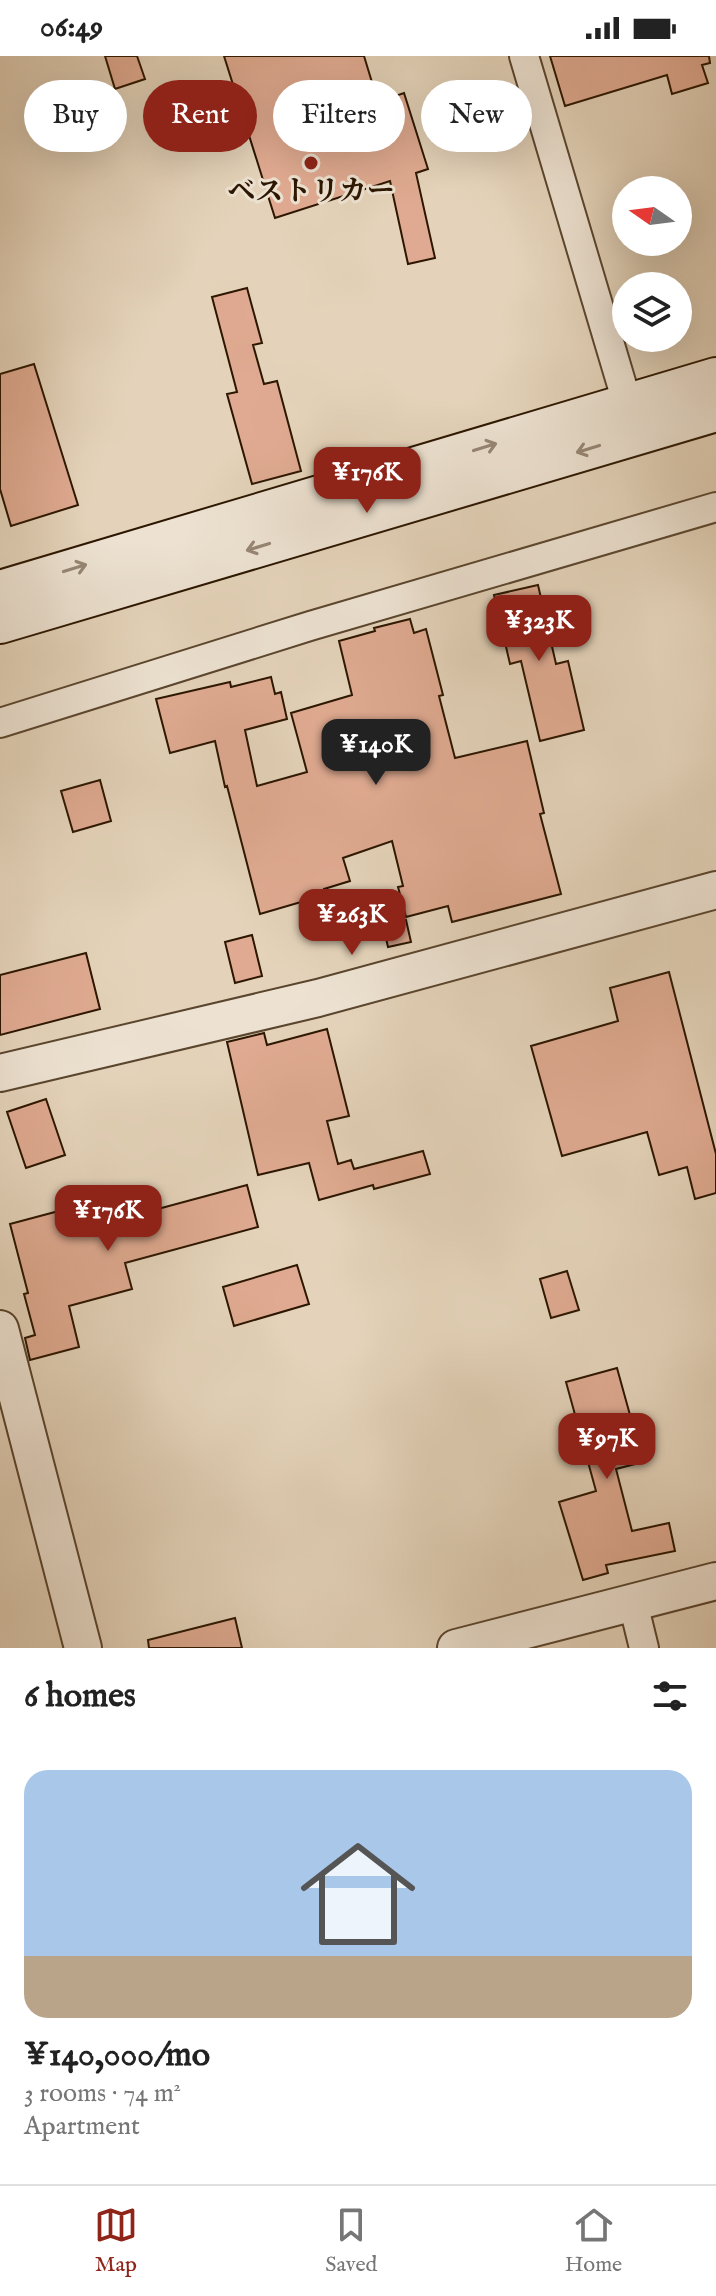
<!DOCTYPE html>
<html lang="en">
<head>
<meta charset="utf-8">
<style>
	:root { --surface:#fff; --page:#f2f2f2; --text:#222; --muted:#767676; --line:#e0e0e0; --accent:#8f2418 }
	body { margin:0; font-family:"IM FELL English","Noto Serif JP",serif; background:var(--page); color:var(--text); height:100vh; display:flex; flex-direction:column; font-size:30px; white-space:nowrap }
	* { box-sizing:border-box; margin:0 }
	p { font-size:26px; color:var(--muted) }
	.icon { flex:none; width:44px; height:44px; fill:none; stroke:currentColor; stroke-width:2; stroke-linecap:round; stroke-linejoin:round }
	.map { position:relative; height:1592px; overflow:hidden }
	.details { display:flex; flex-direction:column; background:var(--surface); flex:1 }
	.details>* { flex:none }
	.hud { position:absolute; left:24px; top:24px; width:668px; height:72px; display:flex; gap:16px }
	.needle { width:52px; rotate:284deg }
	.buttons { position:absolute; left:612px; top:120px; display:grid; gap:16px }
	.buttons a { display:grid; place-items:center; width:80px; height:80px; border-radius:50%; background:var(--surface); box-shadow:0 8px 32px #0002; font-size:40px }
	.price { position:absolute; translate:-50% -68px; padding:0 18px; border-radius:16px; background:var(--accent); color:#fff; font-size:26px; line-height:52px; filter:drop-shadow(0 2px 4px #0008) }
	.price::after { content:''; position:absolute; left:50%; top:48px; width:24px; height:18px; margin-left:-12px; background:inherit; clip-path:polygon(0 0,100% 0,50% 100%) }
	.price.active { background:#222; color:#fff }
	ul { padding:0; list-style:none }
	li { display:grid; align-content:center; gap:16px; height:424px; padding:0 24px }
	li+li { border-top:2px solid var(--line) }
	li span { display:grid; place-items:center; height:248px; border-radius:24px; color:#555 }
	li>.icon { margin-inline-start:auto }
	span .icon { width:144px; height:144px; fill:#fffc; stroke-width:1 }
	li b { font-size:34px }
	h2 { display:flex; justify-content:space-between; align-items:center; height:96px; padding:0 24px; font-size:34px }
	.pill { padding:0 28px; border-radius:36px; background:var(--surface); box-shadow:0 8px 32px #0002; font-size:28px; line-height:72px }
	.pill.active { background:var(--accent); color:#fff }
	.status { display:flex; justify-content:space-between; align-items:center; height:56px; padding:0 40px; background:var(--surface); direction:ltr }
	.status svg { height:22px; fill:currentColor }
	.dock { display:flex; justify-content:space-around; align-items:center; height:112px; border-top:2px solid var(--line); background:var(--surface); font-size:22px; color:var(--muted) }
	.dock a { display:grid; justify-items:center; gap:4px }
	.dock .active { color:var(--accent) }
	.map>svg:first-child { display:block }
</style>
</head>
<body>
<div class="status"><b>06:49</b><svg viewBox="0 0 49 12"><path d="M0 12V9h3v3zM5 12V6h3v6zM10 12V3h3v9zM15 12V0h3v12zM26 1h20v11H26zM47 4h2v5h-2z"/></svg></div>
<div class="map">
<svg width="716" height="1592" viewBox="0 0 716 1592">
	<rect width="100%" height="100%" fill="#e4d3ba"/>
	<filter id="stains"><feTurbulence type="fractalNoise" baseFrequency=".0025" numOctaves="4"/><feColorMatrix values="0 0 0 0 .2 0 0 0 0 .09 0 0 0 0 .02 0 0 0 .5 -.17"/></filter>
	<radialGradient id="worn" r=".72"><stop offset=".6" stop-color="#630" stop-opacity="0"/><stop offset="1" stop-color="#630" stop-opacity=".3"/></radialGradient>
	<path fill="#dfaa91" stroke="#2c1600" stroke-width="2" d="M 105,0 L 137,0 L 145,23 L 115,33 Z
		M 224,0 L 364,0 L 378,46 L 404,37 L 428,113 L 416,117 L 435,202 L 408,208 L 390,125 L 275,162 Z
		M 550,0 L 709,0 L 710,7 L 702,9 L 708,27 L 672,38 L 667,19 L 565,50 Z
		M 247,232 L 262,287 L 253,289 L 264,328 L 277,325 L 301,415 L 252,428 L 227,338 L 237,336 L 212,241 Z
		M 34,308 L 78,449 L 11,470 L 0,433 L 0,318 Z
		M 538,529 L 556,608 L 568,605 L 584,674 L 540,685 L 521,605 L 510,608 L 494,539 Z
		M 410,563 L 414,577 L 426,573 L 443,639 L 439,640 L 455,702 L 527,685 L 544,757 L 540,758 L 561,838 L 452,866 L 448,850 L 406,861 L 398,831 L 403,830 L 392,785 L 343,802 L 350,825 L 324,833 L 325,839 L 260,858 L 227,730 L 225,731 L 215,685 L 170,697 L 156,643 L 230,626 L 231,631 L 271,621 L 275,638 L 281,636 L 287,663 L 245,674 L 257,730 L 307,716 L 291,657 L 352,639 L 339,585 L 375,575 L 374,572 Z
		M 100,724 L 111,765 L 73,776 L 61,735 Z
		M 406,864 L 411,886 L 388,891 L 383,869 Z
		M 252,879 L 262,920 L 235,927 L 225,886 Z
		M 86,897 L 100,953 L 0,979 L 0,919 Z
		M 669,916 L 716,1098 L 716,1137 L 695,1143 L 687,1111 L 659,1119 L 647,1076 L 562,1100 L 531,990 L 618,965 L 610,932 Z
		M 327,973 L 349,1060 L 327,1065 L 338,1108 L 351,1104 L 354,1113 L 423,1095 L 430,1118 L 374,1133 L 373,1129 L 319,1144 L 309,1107 L 258,1119 L 227,986 L 264,977 L 267,989 Z
		M 46,1043 L 65,1099 L 26,1112 L 7,1056 Z
		M 247,1129 L 258,1171 L 125,1207 L 132,1233 L 69,1250 L 79,1291 L 30,1304 L 25,1282 L 35,1279 L 24,1238 L 28,1237 L 10,1168 L 70,1152 L 67,1143 L 94,1134 L 100,1153 L 123,1145 L 128,1161 Z
		M 297,1209 L 309,1248 L 234,1270 L 223,1231 Z
		M 567,1215 L 579,1254 L 551,1262 L 540,1223 Z
		M 617,1312 L 643,1406 L 616,1413 L 632,1475 L 669,1467 L 675,1495 L 606,1509 L 608,1517 L 583,1524 L 559,1446 L 596,1435 L 566,1326 Z
		M 235,1562 L 242,1592 L 149,1592 L 148,1584 Z"/>
	<g fill="none" stroke-linecap="round" stroke-linejoin="round">
		<defs>
			<path id="minor" d="M 524,0 L 632,363
				M 0,667 L 310,570 L 716,451
				M 633,1547 L 644,1592"/>
			<path id="tertiary" d="M 0,1017 L 318,942 L 716,834
				M 0,1273 L 83,1592
				M 456,1592 L 716,1525"/>
			<path id="secondary" d="M 0,535 L 716,322
				M 0,567 L 716,355"/>
		</defs>
		<use href="#minor" stroke="#5a452e" stroke-width="32"/>
		<use href="#tertiary" stroke="#5a452e" stroke-width="40"/>
		<use href="#secondary" stroke="#2c1600" stroke-width="44"/>
		<use href="#minor" stroke="#ede2d2" stroke-width="28"/>
		<use href="#tertiary" stroke="#ede2d2" stroke-width="36"/>
		<use href="#secondary" stroke="#ede2d2" stroke-width="40"/>
	</g>
	<defs><path id="oneway-shaft" d="M-6 0H5M1.5-3L5.5 0L1.5 3" fill="none" stroke-width="1.6" stroke-linecap="round" stroke-linejoin="round" transform="scale(2)"/></defs>
	<g stroke="#968674">
		<use href="#oneway-shaft" transform="translate(485 391) rotate(-17)"/>
		<use href="#oneway-shaft" transform="translate(588 393) rotate(163)"/>
		<use href="#oneway-shaft" transform="translate(258 491) rotate(163)"/>
		<use href="#oneway-shaft" transform="translate(75 512) rotate(-17)"/>
	</g>
	<circle fill="#8f2418" stroke="#ede2d2" stroke-width="3" cx="311" cy="107" r="8"/>
	<g text-anchor="middle" dominant-baseline="central" stroke-width="6" stroke-linejoin="round" paint-order="stroke">
		<g font-size="28" font-weight="bold" fill="#2c1600" stroke="#ede2d2">
			<text x="311" y="136">ベストリカー</text>
		</g>
	</g>
	<rect width="100%" height="100%" filter="url(#stains)"/>
	<rect width="100%" height="100%" fill="url(#worn)"/>
</svg>
<div class="buttons">
<a><svg class="needle" viewBox="-14 -14 28 28"><path d="M0-13l5 13h-10z" fill="#e53935"/><path d="M0 13l5-13h-10z" fill="#767676"/></svg></a>
<a><svg class="icon" aria-label="layers" viewBox="0 0 24 24"><path d="M12 4l9 5-9 5-9-5zM3 14l9 5 9-5"/></svg></a>
</div>
<b class="price" style="left:367px;top:459px">¥176K</b>
<b class="price" style="left:539px;top:607px">¥323K</b>
<b class="price active" style="left:376px;top:731px">¥140K</b>
<b class="price" style="left:352px;top:901px">¥263K</b>
<b class="price" style="left:108px;top:1197px">¥176K</b>
<b class="price" style="left:607px;top:1425px">¥97K</b>
<div class="hud">
<a class="pill">Buy</a>
<a class="pill active">Rent</a>
<a class="pill">Filters</a>
<a class="pill">New</a>
</div>
</div>
<section class="details">
<h2>6 homes<svg class="icon" aria-label="filters" viewBox="0 0 24 24"><path d="M4 7h16M4 17h16"/><circle cx="9" cy="7" r="2"/><circle cx="15" cy="17" r="2"/></svg></h2>
<ul>
<li><span style="background:linear-gradient(#a9c7e8 75%,#b9a48a 0)"><svg class="icon" aria-label="home" viewBox="0 0 24 24"><path d="M3 11l9-7 9 7M6 9v11h12V9"/></svg></span><div><b>¥140,000/mo</b><p>3 rooms · 74 m²</p><p>Apartment</p></div></li>
</ul>
</section>
<nav class="dock">
<a class="active"><svg class="icon" aria-label="map" viewBox="0 0 24 24"><path d="M3 6l6-2 6 2 6-2v14l-6 2-6-2-6 2zM9 4v14M15 6v14"/></svg>Map</a>
<a><svg class="icon" aria-label="saved" viewBox="0 0 24 24"><path d="M7 4h10v16l-5-4-5 4z"/></svg>Saved</a>
<a><svg class="icon" aria-label="home" viewBox="0 0 24 24"><path d="M3 11l9-7 9 7M6 9v11h12V9"/></svg>Home</a>
</nav>
</body>
</html>
